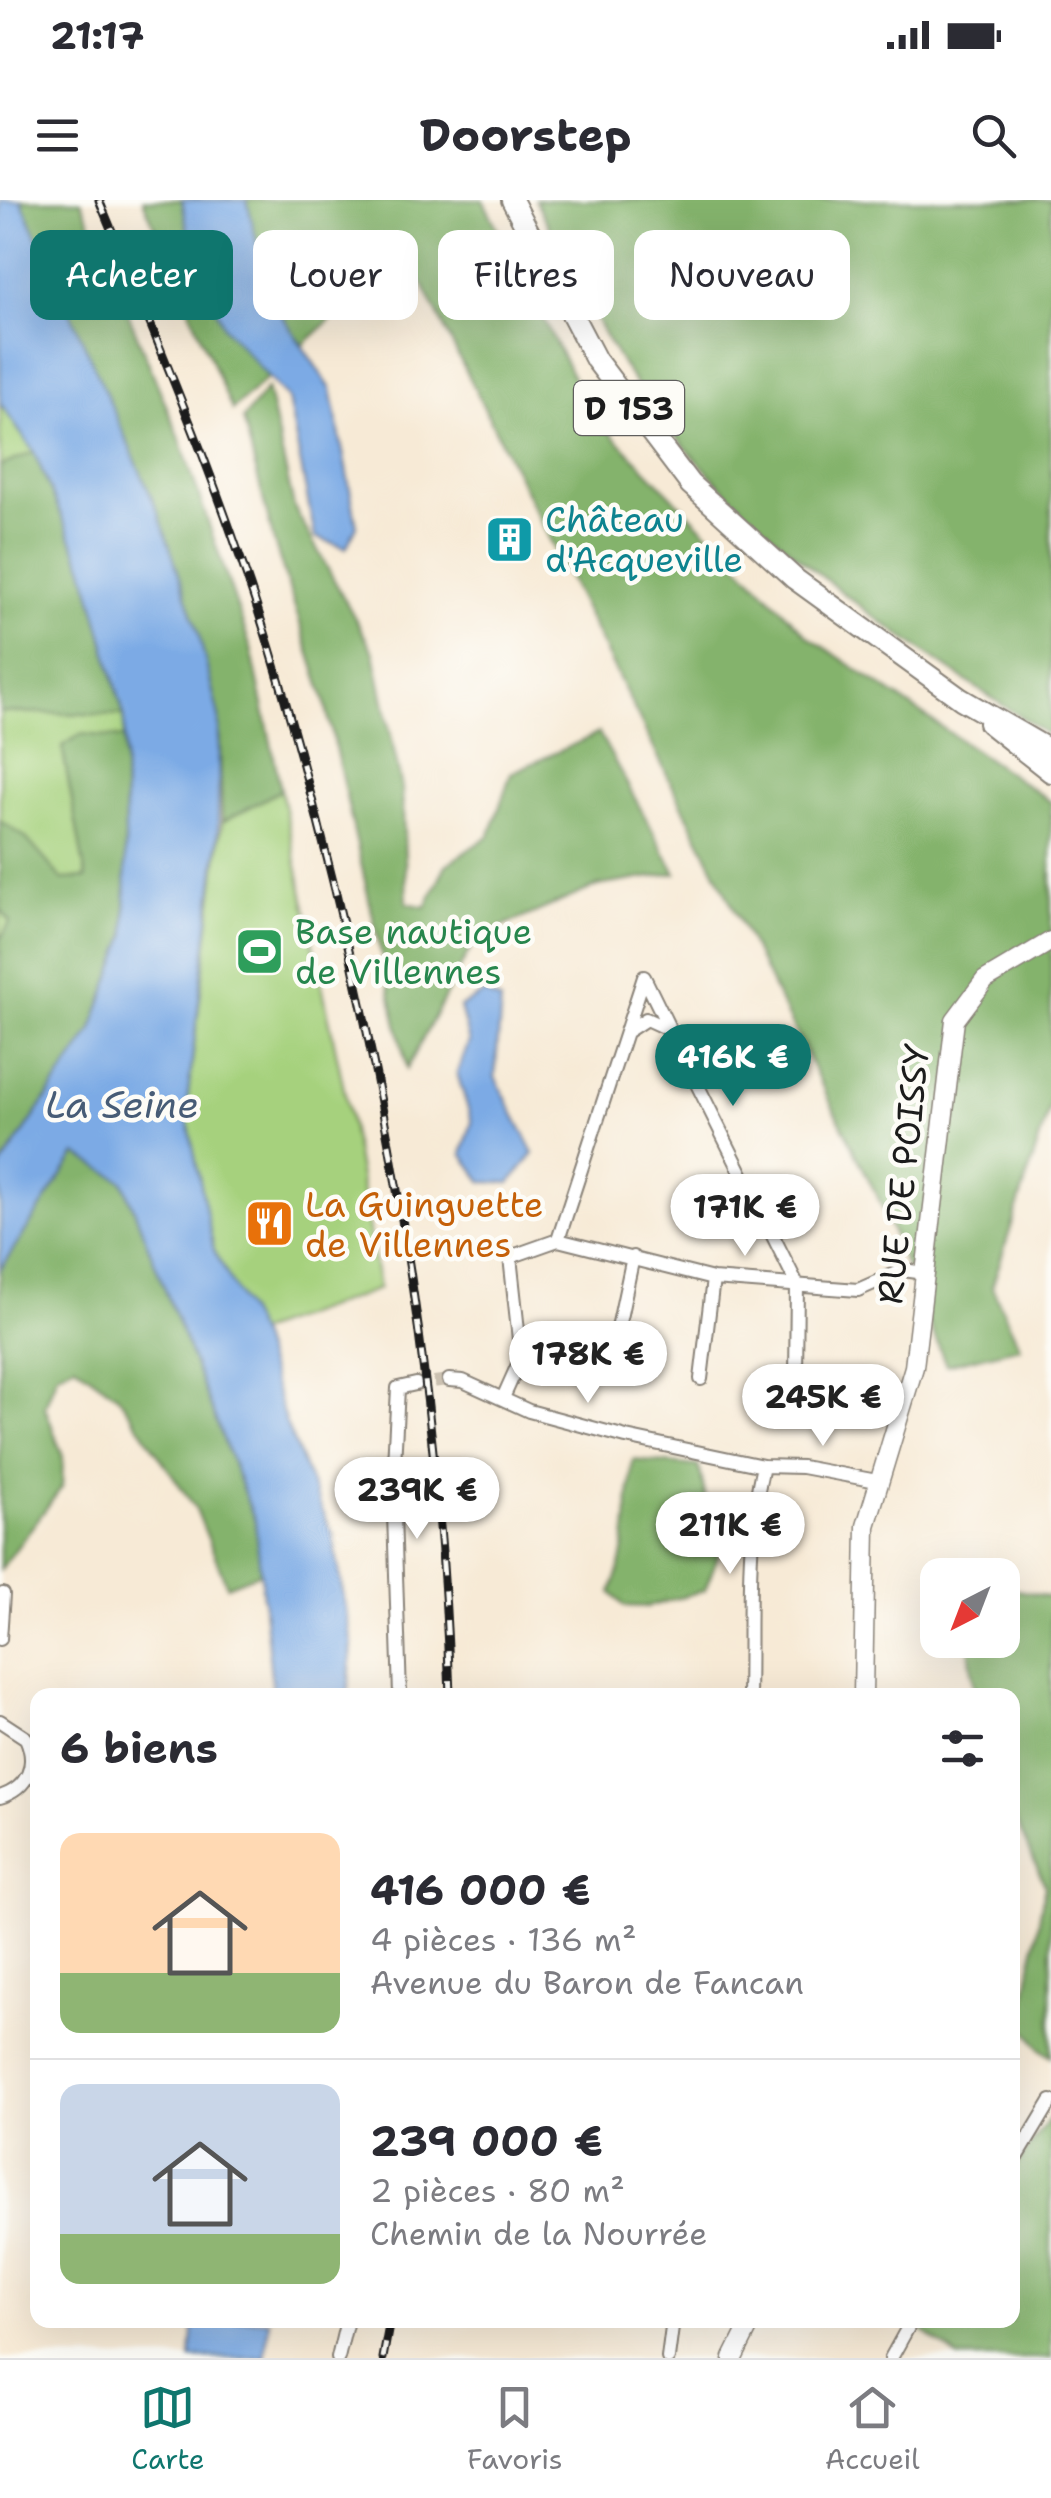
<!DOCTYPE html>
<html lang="fr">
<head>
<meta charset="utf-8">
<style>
	:root { --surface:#fff; --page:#f2f2f3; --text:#2b2b33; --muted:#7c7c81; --line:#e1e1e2; --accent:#0f766e }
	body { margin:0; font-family:"Shantell Sans",sans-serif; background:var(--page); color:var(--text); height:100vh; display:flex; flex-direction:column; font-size:38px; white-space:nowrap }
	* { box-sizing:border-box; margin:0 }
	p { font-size:32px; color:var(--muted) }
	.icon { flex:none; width:55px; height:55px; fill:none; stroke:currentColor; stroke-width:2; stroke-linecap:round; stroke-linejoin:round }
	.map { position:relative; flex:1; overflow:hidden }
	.sheet { position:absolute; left:30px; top:1488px; width:990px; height:640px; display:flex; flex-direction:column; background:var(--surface); border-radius:20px; box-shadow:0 10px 40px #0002 }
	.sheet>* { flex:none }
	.top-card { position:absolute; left:30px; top:30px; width:992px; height:90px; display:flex; gap:20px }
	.needle { width:65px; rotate:222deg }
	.tools { position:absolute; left:920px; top:1358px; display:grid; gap:20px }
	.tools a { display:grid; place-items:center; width:100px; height:100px; border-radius:20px; background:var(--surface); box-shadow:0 10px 40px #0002; font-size:50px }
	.price { position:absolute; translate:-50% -85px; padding:0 22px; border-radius:35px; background:#fff; color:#222; font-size:32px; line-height:65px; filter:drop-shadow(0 2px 5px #0008) }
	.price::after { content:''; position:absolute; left:50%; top:60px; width:30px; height:22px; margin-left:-15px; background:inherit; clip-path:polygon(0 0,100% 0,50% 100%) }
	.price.current { background:var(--accent); color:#fff }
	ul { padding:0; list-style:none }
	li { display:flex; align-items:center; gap:30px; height:250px; padding:0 30px }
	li+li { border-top:2px solid var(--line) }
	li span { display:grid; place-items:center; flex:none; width:280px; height:200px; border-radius:20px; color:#555 }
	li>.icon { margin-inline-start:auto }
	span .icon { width:120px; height:120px; fill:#fffc; stroke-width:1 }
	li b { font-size:42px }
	h2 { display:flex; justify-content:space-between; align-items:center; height:120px; padding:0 30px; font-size:42px }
	.pill { padding:0 35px; border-radius:20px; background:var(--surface); box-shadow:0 10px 40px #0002; font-size:35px; line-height:90px }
	.pill.current { background:var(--accent); color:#fff }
	.status { display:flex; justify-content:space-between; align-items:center; height:70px; padding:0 50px; background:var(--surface); direction:ltr }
	.status svg { height:28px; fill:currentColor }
	header { display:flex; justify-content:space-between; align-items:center; height:130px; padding:0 30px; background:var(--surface); font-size:45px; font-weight:700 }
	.tab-bar { display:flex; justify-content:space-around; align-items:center; height:140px; border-top:2px solid var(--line); background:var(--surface); font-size:28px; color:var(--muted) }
	.tab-bar a { display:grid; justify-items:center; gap:5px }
	.tab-bar .current { color:var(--accent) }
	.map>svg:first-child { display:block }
</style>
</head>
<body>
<div class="status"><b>21:17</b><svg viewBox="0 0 49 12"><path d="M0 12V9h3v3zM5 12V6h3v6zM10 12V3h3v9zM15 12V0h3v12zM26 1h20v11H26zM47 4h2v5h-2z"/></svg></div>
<header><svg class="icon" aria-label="menu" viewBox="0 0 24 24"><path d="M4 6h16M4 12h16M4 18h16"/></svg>Doorstep<svg class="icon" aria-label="search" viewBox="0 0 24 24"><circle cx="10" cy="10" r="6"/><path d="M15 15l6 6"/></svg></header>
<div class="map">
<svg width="1051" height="2158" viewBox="0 0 1051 2158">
	<rect width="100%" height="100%" fill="#fdfcf7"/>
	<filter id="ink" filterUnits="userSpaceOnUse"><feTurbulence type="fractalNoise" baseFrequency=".01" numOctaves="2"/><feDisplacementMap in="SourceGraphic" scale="20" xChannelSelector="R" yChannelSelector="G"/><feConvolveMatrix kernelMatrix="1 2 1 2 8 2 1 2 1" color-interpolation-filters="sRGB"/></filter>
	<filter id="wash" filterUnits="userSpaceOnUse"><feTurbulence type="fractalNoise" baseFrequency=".0048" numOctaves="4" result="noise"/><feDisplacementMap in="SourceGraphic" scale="40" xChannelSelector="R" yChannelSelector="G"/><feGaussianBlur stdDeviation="2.25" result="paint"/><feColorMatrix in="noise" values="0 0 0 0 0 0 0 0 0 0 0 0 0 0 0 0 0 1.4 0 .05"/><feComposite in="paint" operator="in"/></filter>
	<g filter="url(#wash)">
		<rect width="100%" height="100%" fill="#f7ead6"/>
		<path fill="#a6d17d" stroke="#61764c" stroke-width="2.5" d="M 0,203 L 34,252 L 124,515 L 126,736 L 0,968 Z
			M 281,590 L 349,913 L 379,1089 L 258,1132 L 204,1035 L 186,911 L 222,622 Z"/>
		<path fill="#84b36c" stroke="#506844" stroke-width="2.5" d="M 21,0 L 81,0 L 178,234 L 251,448 L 281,590 L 222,622 L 219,517 Z
			M 143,0 L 483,0 L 591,213 L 808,436 L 1051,602 L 1051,903 L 992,1087 L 1020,1147 L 946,1165 L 880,1002 L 406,51 L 232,210 Z
			M 535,0 L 1051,0 L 1051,537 C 894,434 729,327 624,167 C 590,115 565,55 535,0 Z
			M 267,188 L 294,307 L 374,453 L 402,589 L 407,703 L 426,707 L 446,665 L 490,635 L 511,573 L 599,533 L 676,673 L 597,686 L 476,738 L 407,869 L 324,498 L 274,342 L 243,219 Z
			M 34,252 L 84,368 L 124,515 L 0,512 L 0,266 Z
			M 82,534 L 124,538 L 126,736 L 91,832 L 0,968 L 0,740 L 10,722 L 0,708 L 0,621 L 25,637 L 62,679 L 86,678 L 62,546 Z
			M 76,953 L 123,981 L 255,1321 L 262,1372 L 227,1386 L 196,1309 L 118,1196 L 75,1165 L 57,1174 L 45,1207 L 63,1257 L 62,1287 L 0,1370 L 0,1070 Z
			M 633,1260 L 699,1266 L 718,1356 L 705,1390 L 648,1407 L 624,1406 L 611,1392 C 630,1351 626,1305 633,1260 Z
			M 1003,1387 L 1051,1397 L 1051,1857 L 1039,1848 L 1021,1823 L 1045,1685 L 1013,1615 L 1012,1495 L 975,1495 L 968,1440 L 1002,1440 Z
			M 1051,1916 L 1051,2158 L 959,2158 L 908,2120 L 1012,2120 L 1013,1970 Z"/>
		<path fill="#7baae5" stroke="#4c6380" stroke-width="2.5" d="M 0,0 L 21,0 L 159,314 L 198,431 L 219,517 L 218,642 L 186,911 L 214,1050 L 258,1132 L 286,1224 L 333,1336 L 352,1444 L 348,1495 L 273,1495 L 255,1321 L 123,981 L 76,954 L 0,1070 L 0,968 L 91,832 L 126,736 L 124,515 L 84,368 L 34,252 L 0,203 Z
			M 182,0 L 247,0 L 269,96 L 331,189 L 357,326 L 346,348 L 315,337 L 288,199 L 224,127 L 193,58 Z
			M 484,793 L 501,801 L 495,877 L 534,953 L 510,983 L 483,982 L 462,954 L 472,922 L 457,873 L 469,842 L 460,807 Z
			M 194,2120 L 269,2120 L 265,2158 L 191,2158 Z"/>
	</g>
	<g filter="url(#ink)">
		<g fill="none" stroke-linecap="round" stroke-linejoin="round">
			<path stroke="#cbc1b1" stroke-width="12" stroke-dasharray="12 6" stroke-linecap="butt" d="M 416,1184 L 449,1180"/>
			<defs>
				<path id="street" d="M 626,832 L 646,819 L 670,830 L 797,1084 L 796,1177
					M 558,1040 L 713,1079 L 858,1090 L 903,1070 L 925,1073
					M 558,1040 L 644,777 L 670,830
					M 612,1156 L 633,1057
					M 701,1179 L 713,1079
					M 449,1180 L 463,1181 L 529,1211 L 626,1237 L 763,1266 L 802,1267 L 877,1281
					M 503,1198 L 521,1158 L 510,1057 L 558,1040
					M 0,1439 L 3,1394
					M 400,1495 L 393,1284 L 398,1188 L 416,1184
					M 749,1495 C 751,1419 745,1340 763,1266
					M 0,1521 L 26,1538 C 38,1565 28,1588 0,1597
					M 1012,1966 L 1051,1901
					M 338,2158 L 347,2120
					M 668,2158 L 673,2120
					M 891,2158 L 912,2120"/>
				<path id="secondary" d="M 863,1495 L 866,1326 L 914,1167 L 955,820 L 985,780 L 1051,741
					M 733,2158 L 752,2120"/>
				<path id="primary" d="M 512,0 L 596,160 L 690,284 L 795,379 L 961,499 L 1051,551
					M 989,523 L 1051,572"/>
			</defs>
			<use href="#street" stroke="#8a8379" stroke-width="16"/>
			<use href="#secondary" stroke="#8a8379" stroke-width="21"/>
			<use href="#primary" stroke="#8a8379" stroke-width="24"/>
			<use href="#street" stroke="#fff" stroke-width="12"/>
			<use href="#secondary" stroke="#fff" stroke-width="18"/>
			<use href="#primary" stroke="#fff" stroke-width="20"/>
			<defs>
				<path id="rail" d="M 99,0 C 163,154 233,319 279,479 C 374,808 438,1153 450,1495
					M 383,2158 L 390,2120"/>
			</defs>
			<use href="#rail" stroke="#1c1c1c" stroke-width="9"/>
			<use href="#rail" stroke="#fdfcf7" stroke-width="5" stroke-dasharray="15" stroke-linecap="butt"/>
		</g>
	</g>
	<defs>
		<symbol id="building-square" viewBox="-11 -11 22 22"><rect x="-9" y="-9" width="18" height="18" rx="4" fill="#0f9aa8" stroke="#fdfcf7"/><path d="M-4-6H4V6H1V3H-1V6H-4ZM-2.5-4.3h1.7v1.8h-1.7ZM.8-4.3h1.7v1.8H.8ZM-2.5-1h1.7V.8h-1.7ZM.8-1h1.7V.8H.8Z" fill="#fff"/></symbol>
		<symbol id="stadium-square" viewBox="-11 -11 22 22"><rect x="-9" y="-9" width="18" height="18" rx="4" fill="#2e9e5b" stroke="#fdfcf7"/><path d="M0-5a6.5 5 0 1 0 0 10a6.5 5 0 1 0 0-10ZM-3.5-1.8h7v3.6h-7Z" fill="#fff"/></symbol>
		<symbol id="restaurant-square" viewBox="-11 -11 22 22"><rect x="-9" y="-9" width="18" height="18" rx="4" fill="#e8710a" stroke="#fdfcf7"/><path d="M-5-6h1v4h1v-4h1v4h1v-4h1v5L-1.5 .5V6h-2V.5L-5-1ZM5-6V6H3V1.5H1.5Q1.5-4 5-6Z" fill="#fff"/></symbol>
	</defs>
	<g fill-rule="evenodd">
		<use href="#building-square" x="482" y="312" width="55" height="55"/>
		<use href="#stadium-square" x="232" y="724" width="55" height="55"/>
		<use href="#restaurant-square" x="242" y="996" width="55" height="55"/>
	</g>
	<g text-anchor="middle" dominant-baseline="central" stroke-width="9" stroke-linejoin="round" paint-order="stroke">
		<rect fill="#fdfcf7" stroke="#605f5e" stroke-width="2.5" x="574" y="181" width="110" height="54" rx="8"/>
		<g font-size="32" font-weight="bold" fill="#1c1c1c">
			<text x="629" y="208">D 153</text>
		</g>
		<g font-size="35" fill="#0d838f" stroke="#fdfcf7" text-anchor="start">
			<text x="545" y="319">Château<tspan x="545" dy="40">d'Acqueville</tspan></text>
		</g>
		<g font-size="35" fill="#27864d" stroke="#fdfcf7" text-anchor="start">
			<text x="295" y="731">Base nautique<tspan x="295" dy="40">de Villennes</tspan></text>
		</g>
		<g font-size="35" fill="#1c1c1c" stroke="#fdfcf7">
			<text transform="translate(903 974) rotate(-84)">RUE DE POISSY</text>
		</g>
		<g font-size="35" fill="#c56008" stroke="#fdfcf7" text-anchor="start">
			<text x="305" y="1004">La Guinguette<tspan x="305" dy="40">de Villennes</tspan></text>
		</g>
		<g font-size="38" font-style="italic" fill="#475c76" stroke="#fdfcf7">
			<text x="122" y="904">La Seine</text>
		</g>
	</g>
</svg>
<div class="tools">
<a><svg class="needle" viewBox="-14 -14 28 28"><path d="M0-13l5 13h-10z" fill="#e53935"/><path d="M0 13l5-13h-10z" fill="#7c7c81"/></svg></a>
</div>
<b class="price current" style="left:733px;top:909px">416K €</b>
<b class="price" style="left:745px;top:1059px">171K €</b>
<b class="price" style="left:588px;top:1206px">178K €</b>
<b class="price" style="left:823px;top:1249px">245K €</b>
<b class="price" style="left:417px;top:1342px">239K €</b>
<b class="price" style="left:730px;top:1377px">211K €</b>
<div class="top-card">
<a class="pill current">Acheter</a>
<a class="pill">Louer</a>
<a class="pill">Filtres</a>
<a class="pill">Nouveau</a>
</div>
<section class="sheet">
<h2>6 biens<svg class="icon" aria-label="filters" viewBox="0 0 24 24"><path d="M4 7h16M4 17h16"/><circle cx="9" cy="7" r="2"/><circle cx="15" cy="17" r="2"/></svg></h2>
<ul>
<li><span style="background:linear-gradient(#ffd9b3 70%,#8fb573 0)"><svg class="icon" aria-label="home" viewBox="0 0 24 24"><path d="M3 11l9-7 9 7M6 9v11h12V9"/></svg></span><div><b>416 000 €</b><p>4 pièces · 136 m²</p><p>Avenue du Baron de Fancan</p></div></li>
<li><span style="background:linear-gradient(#c9d6e8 75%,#8fb573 0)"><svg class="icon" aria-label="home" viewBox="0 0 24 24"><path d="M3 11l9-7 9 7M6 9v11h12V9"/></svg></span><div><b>239 000 €</b><p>2 pièces · 80 m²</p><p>Chemin de la Nourrée</p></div></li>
</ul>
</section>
</div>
<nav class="tab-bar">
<a class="current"><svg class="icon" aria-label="map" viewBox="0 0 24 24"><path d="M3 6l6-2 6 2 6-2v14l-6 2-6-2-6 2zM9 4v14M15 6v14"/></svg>Carte</a>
<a><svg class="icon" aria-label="saved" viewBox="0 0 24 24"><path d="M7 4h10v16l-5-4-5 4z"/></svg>Favoris</a>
<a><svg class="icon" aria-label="home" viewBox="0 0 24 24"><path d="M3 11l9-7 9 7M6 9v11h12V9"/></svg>Accueil</a>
</nav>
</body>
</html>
